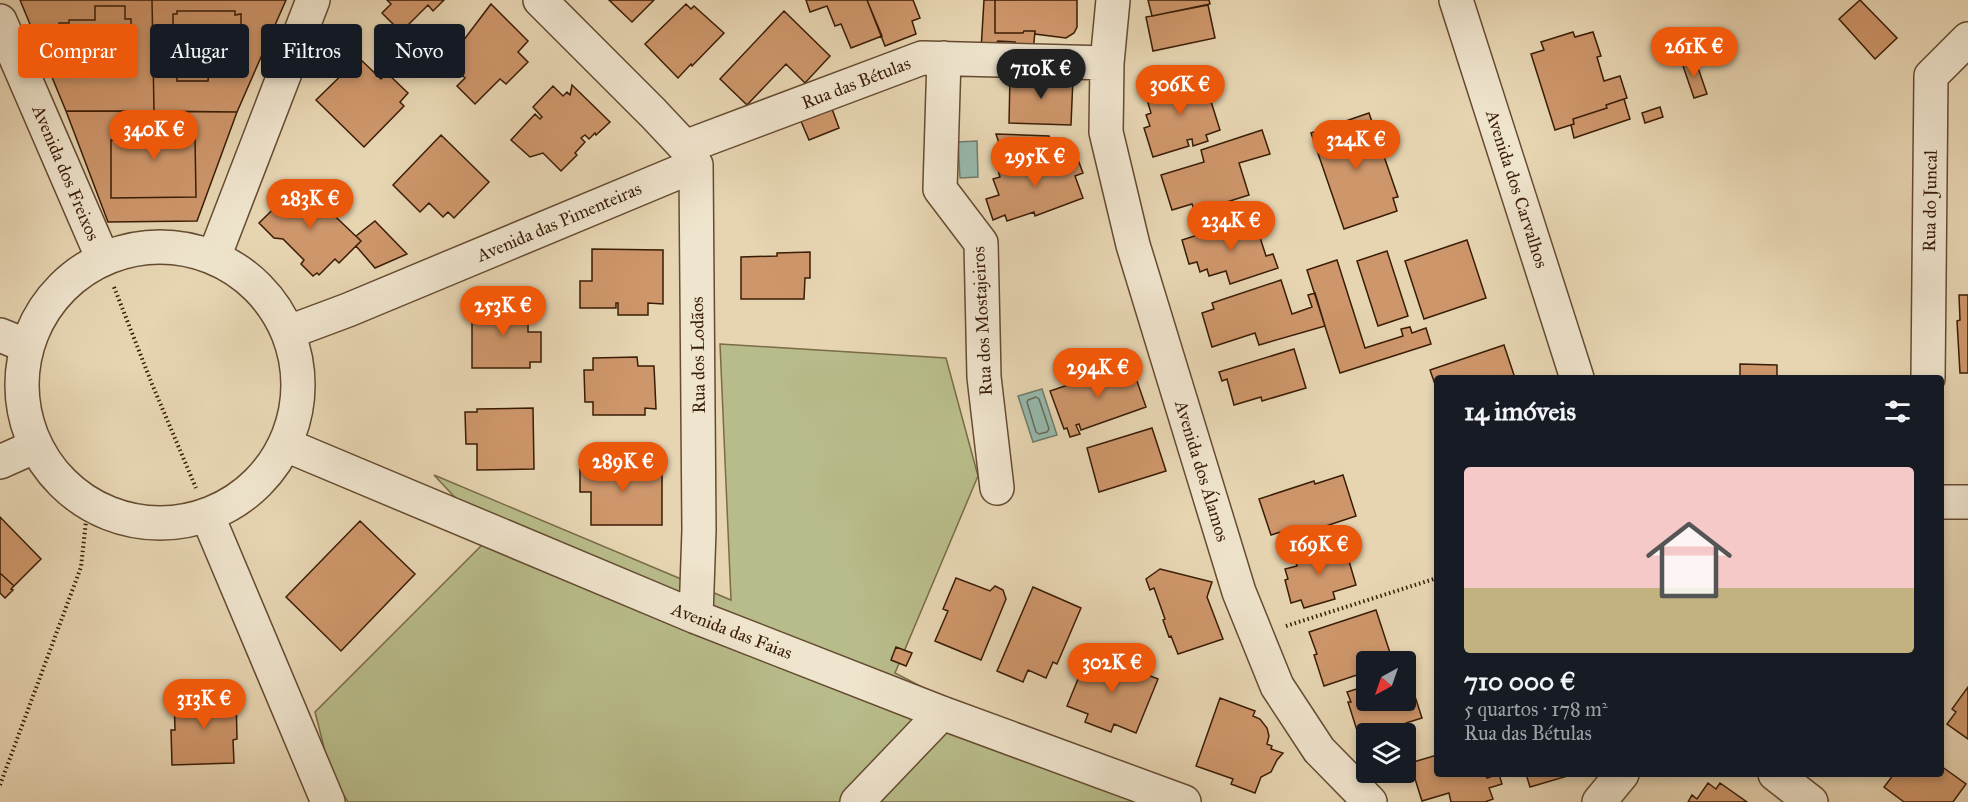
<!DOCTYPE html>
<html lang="pt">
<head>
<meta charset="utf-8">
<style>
	:root { --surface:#171b24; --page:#20242c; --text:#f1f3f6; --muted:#9ea1a6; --line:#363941; --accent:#ea580c }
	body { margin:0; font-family:"IM FELL Great Primer",serif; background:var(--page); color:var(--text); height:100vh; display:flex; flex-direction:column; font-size:22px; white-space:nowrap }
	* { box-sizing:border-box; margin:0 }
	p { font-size:20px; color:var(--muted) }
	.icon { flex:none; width:33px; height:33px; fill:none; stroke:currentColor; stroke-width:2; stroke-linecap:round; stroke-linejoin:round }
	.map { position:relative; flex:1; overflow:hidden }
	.details { position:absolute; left:1434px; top:375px; width:510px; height:402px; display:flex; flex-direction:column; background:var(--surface); border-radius:6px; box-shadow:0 3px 9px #0003 }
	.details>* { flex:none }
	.guide { position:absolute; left:18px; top:24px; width:570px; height:54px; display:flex; gap:12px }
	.needle { width:39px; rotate:220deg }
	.fabs { position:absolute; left:1356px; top:651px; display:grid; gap:12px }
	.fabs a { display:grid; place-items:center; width:60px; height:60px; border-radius:6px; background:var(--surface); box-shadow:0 3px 9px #0003; font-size:30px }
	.price { position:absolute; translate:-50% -51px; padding:0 14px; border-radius:21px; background:var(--accent); color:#fff; font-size:20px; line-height:39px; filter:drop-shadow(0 2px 3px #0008) }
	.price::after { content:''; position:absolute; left:50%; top:36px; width:18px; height:14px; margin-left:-9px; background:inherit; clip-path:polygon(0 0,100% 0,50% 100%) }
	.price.active { background:#222; color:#fff }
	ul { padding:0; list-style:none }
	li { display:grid; align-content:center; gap:12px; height:318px; padding:0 30px }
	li+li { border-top:2px solid var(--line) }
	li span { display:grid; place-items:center; height:186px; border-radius:6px; color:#555 }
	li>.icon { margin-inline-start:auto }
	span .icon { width:108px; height:108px; fill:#fffc; stroke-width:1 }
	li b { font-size:26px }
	h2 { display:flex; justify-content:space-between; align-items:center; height:72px; padding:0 30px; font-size:26px }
	.chip { padding:0 21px; border-radius:6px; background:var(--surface); box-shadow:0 3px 9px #0003; font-size:21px; line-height:54px }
	.chip.active { background:var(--accent); color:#fff }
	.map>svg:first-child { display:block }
</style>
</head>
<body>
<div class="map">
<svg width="1968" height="802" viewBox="0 0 1968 802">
	<rect width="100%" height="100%" fill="#e7d5b2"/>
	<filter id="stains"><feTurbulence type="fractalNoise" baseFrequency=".00333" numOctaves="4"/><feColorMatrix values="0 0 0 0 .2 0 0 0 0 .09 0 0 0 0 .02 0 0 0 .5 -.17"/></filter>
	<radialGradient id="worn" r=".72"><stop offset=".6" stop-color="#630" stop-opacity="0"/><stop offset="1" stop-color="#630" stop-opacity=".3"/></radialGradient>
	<path fill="#b8bc8a" stroke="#796c48" stroke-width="1.5" d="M 720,344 L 946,358 L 978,476 L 895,673 L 1142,801 L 1141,802 L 348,802 L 331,775 L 315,712 L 491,536 L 434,475 L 731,600 Z"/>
	<path fill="#97b9ad" stroke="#727b6a" stroke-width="1.5" d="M 977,141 L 978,177 L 960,178 L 958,142 Z
		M 1042,389 L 1057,435 L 1033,442 L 1018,396 Z"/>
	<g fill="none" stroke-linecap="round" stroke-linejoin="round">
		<path stroke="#686b5a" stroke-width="1.5" d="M 1036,397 L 1039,399 L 1049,429 L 1047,432 L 1039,434 L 1036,432 L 1027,402 L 1028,400 Z"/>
	</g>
	<path fill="#ce966b" stroke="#3a1d06" stroke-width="1.5" d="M 20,0 L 152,0 L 154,111 L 66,111 Z
		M 152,0 L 286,0 L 237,112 L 154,111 Z
		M 387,0 L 444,0 L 433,11 L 428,5 L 401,32 L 382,13 L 391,4 Z
		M 609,0 L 654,0 L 632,22 Z
		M 806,0 L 867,0 L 882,36 L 851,48 L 841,24 L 835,26 L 827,6 L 810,12 Z
		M 867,0 L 913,0 L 920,18 L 912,21 L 916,34 L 885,46 Z
		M 984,0 L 995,0 L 995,33 L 1023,33 L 1024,31 L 1035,31 L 1033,52 L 1015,51 L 1015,42 L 998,41 L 990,49 L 981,50 Z
		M 995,0 L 1077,0 L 1077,27 L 1074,33 L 1066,38 L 1035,34 L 1035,31 L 1024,31 L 1023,33 L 995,33 Z
		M 1148,0 L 1209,0 L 1210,4 L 1152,16 Z
		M 1860,0 L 1897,38 L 1875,59 L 1839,19 Z
		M 491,4 L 528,41 L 518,52 L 528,62 L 506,84 L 500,79 L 475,104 L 457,86 L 465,78 L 441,55 L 458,37 L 463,41 Z
		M 686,4 L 691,9 L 694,6 L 724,33 L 692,66 L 691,64 L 678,78 L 645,44 Z
		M 1208,5 L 1215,38 L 1153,51 L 1146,17 Z
		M 95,6 L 125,6 L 125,19 L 131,19 L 132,75 L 59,75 L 59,23 L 69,23 L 69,20 L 95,20 Z
		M 177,11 L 235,11 L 235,15 L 241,14 L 241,60 L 236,61 L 236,69 L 209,69 L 208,81 L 177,81 L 177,69 L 173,69 L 173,14 L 177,14 Z
		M 784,11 L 830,56 L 805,83 L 786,64 L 747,105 L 720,79 Z
		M 1573,32 L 1575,37 L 1593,32 L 1601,56 L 1597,57 L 1604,81 L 1620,76 L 1627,98 L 1606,105 L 1607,108 L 1573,119 L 1574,124 L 1555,130 L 1531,54 L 1544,50 L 1541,42 Z
		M 359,58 L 381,79 L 387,73 L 408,93 L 400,102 L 404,106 L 364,147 L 316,100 Z
		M 1695,59 L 1707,94 L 1694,98 L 1682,63 Z
		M 1010,76 L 1073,78 L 1071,125 L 1009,123 Z
		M 1203,76 L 1220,130 L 1206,135 L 1208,141 L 1193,146 L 1192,139 L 1187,140 L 1189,146 L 1153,157 L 1144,128 L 1150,126 L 1146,115 L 1151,113 L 1145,93 Z
		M 572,85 L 610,122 L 596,135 L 595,133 L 589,139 L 585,135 L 581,138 L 585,142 L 575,153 L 577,155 L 561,171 L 543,153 L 530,157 L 511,140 L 535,114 L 540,119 L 542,117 L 533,107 L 553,86 L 563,96 L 567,92 L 570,95 Z
		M 1624,99 L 1630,119 L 1574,138 L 1571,125 L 1574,124 L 1573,119 L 1607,108 L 1606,105 Z
		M 831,106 L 839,128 L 809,140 L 800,119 Z
		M 1660,107 L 1663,117 L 1645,123 L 1642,113 Z
		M 66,111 L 237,112 L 197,221 L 108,222 Z
		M 1369,113 L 1398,197 L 1393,198 L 1397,211 L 1344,229 L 1311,133 Z
		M 135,114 L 181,114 L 180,129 L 173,129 L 173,139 L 195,139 L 196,197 L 111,198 L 111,140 L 129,141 L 129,128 L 135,128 Z
		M 1262,130 L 1270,154 L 1239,163 L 1249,195 L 1195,212 L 1192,204 L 1172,210 L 1161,175 L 1204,162 L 1201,150 Z
		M 996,134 L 1049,136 L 1058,159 L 1042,164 L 1039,156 L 1007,167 Z
		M 441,135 L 489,182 L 454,218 L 448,212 L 443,217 L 429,203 L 420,212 L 393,185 Z
		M 1039,156 L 1042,164 L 1061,158 L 1062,162 L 1077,157 L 1083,173 L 1075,176 L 1083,198 L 1035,216 L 1034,212 L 1007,221 L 1005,215 L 993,220 L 986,199 L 999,195 L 993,179 L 1000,177 L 998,170 Z
		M 300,183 L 361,241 L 339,263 L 335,259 L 319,275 L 317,273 L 313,276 L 301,264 L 304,260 L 283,239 L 274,238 L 259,223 Z
		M 1247,219 L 1247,221 L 1254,219 L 1266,256 L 1273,254 L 1278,268 L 1230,284 L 1226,271 L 1209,276 L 1207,269 L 1200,272 L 1197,262 L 1189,264 L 1182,240 Z
		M 375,221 L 407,254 L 375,268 L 356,246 L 361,241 L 356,236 Z
		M 1467,240 L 1486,298 L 1424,319 L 1405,261 Z
		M 592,249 L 663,250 L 663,304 L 648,303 L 648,315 L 618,315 L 618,303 L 616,303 L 616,308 L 580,308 L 580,281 L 592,281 Z
		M 1387,251 L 1408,316 L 1378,326 L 1357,261 Z
		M 810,252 L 810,278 L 805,278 L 804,299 L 741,299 L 741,257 L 777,256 L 777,253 Z
		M 1337,260 L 1365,348 L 1403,336 L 1401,329 L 1410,327 L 1412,333 L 1426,328 L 1431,344 L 1340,373 L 1307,270 Z
		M 1281,280 L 1292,314 L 1312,307 L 1308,295 L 1315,293 L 1325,326 L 1259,345 L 1255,333 L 1212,347 L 1202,313 L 1214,309 L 1212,303 Z
		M 1959,295 L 1968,295 L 1968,373 L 1960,373 L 1957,321 L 1960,320 Z
		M 472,304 L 528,304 L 528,332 L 541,332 L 541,362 L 530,362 L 530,368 L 472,368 Z
		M 1504,345 L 1515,378 L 1437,378 L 1437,390 L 1430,370 Z
		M 1294,349 L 1306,388 L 1262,401 L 1261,397 L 1234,405 L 1227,379 L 1222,381 L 1219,372 Z
		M 637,357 L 638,366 L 654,366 L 656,409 L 645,408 L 645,415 L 593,415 L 593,402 L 585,402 L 584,370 L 593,370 L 593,358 Z
		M 1131,364 L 1146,407 L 1081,430 L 1079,424 L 1076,425 L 1080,434 L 1070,437 L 1067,428 L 1064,429 L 1050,391 Z
		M 1740,364 L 1777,365 L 1777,378 L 1740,378 Z
		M 533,408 L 534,469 L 477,470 L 477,444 L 466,444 L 465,412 L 477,412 L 477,409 Z
		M 1152,428 L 1166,471 L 1099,492 L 1087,448 Z
		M 618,458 L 646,458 L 646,472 L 662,472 L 662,525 L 591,525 L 591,492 L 580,492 L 580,464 L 618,464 Z
		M 1343,475 L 1356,516 L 1299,535 L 1292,536 L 1290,529 L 1271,535 L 1259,499 L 1314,481 L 1315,484 Z
		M 0,517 L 41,559 L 14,586 L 0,573 Z
		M 360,521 L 415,574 L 341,651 L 286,597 Z
		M 1344,544 L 1356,585 L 1333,592 L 1335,599 L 1304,608 L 1301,600 L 1291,603 L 1285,580 L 1288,579 L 1285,569 L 1297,566 L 1295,560 L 1297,556 L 1303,554 L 1307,556 Z
		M 1160,569 L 1212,582 L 1207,597 L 1223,639 L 1178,654 L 1171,636 L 1169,637 L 1163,620 L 1165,619 L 1154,588 L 1150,590 L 1146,579 Z
		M 0,573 L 14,586 L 11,589 L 13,590 L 5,598 L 0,593 Z
		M 956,578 L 990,591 L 995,586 L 1003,590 L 1006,599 L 981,660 L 935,641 L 948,611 L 943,609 Z
		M 1033,587 L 1081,608 L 1057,664 L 1053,662 L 1046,678 L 1028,670 L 1023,682 L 997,671 Z
		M 1376,610 L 1393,662 L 1366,662 L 1366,672 L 1324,686 L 1314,655 L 1317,654 L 1309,632 Z
		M 896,647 L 912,653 L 906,666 L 891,660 Z
		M 1089,652 L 1158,679 L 1136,733 L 1114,724 L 1111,732 L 1085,722 L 1088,714 L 1067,706 Z
		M 1406,683 L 1406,685 L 1411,684 L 1422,718 L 1406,723 L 1409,732 L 1403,734 L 1366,734 L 1366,745 L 1362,746 L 1348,702 L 1351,702 L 1347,692 L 1366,686 L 1366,700 L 1406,700 Z
		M 1968,687 L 1968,739 L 1947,724 L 1956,712 L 1952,709 Z
		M 236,695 L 237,739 L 233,740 L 234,763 L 172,765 L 171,730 L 175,730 L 174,696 Z
		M 1220,698 L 1255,711 L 1253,716 L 1260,719 L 1267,728 L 1269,736 L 1267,744 L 1272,746 L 1271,749 L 1283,753 L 1277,760 L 1271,772 L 1261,777 L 1255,793 L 1231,784 L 1233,779 L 1196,766 Z
		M 1437,755 L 1437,774 L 1485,774 L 1487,778 L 1499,774 L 1502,784 L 1489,788 L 1493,799 L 1485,802 L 1451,802 L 1449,793 L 1422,801 L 1410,763 Z
		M 1941,766 L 1966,784 L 1953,802 L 1904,802 L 1884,787 L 1894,774 L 1941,774 Z
		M 1526,774 L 1571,774 L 1571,775 L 1530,787 Z
		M 1708,783 L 1716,789 L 1720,783 L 1747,802 L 1688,802 L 1692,795 L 1697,799 Z"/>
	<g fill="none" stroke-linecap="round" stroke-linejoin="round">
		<defs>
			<path id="minor" d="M 540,0 L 653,113 L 685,147 L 696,165
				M 1113,0 L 1107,63 L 1106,132 L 1133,245 L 1239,592 L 1277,686 L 1319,750 L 1370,802
				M 1456,0 L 1577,378
				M 0,21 L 103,259
				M 944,58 L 940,189 L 981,243 L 984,377 L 997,488
				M 685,147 L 922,58 L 1107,63
				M 696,165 L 699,530 L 696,617
				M22 385a138 138 0 1 1 276 0a138 138 0 1 1-276 0Z
				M 214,257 L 313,0
				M 289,332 L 348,310 L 696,165
				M 0,335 L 27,346
				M 1928,378 L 1931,76 L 1968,39
				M 286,445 L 696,617 L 942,713 L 1184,802
				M 0,462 L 36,446
				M 1941,502 L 1968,502
				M 208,517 L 328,802
				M 1775,774 L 1811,802
				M 857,802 L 942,713
				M 1599,802 L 1622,774"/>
		</defs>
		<use href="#minor" stroke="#654b31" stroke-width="36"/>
		<path stroke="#3a1d06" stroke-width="4" stroke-dasharray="1.5 3" stroke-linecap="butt" d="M 114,287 L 152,384 L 196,488
			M 1286,626 L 1437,578
			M 0,785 L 81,567 L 88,503"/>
		<use href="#minor" stroke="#efe4cd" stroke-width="33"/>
	</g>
	<g text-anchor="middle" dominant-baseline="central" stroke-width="4.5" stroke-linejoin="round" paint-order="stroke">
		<g font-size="18" fill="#3a1d06" stroke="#efe4cd">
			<text transform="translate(856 83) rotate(-21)">Rua das Bétulas</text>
			<text transform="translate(66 173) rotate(67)">Avenida dos Freixos</text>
			<text transform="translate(1517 189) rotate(72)">Avenida dos Carvalhos</text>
			<text transform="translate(1930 201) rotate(-89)">Rua do Juncal</text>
			<text transform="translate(559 222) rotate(-23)">Avenida das Pimenteiras</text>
			<text transform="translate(982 321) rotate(-93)">Rua dos Mostajeiros</text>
			<text transform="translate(698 355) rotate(-91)">Rua dos Lodãos</text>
			<text transform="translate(1202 471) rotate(73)">Avenida dos Álamos</text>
			<text transform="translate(732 631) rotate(21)">Avenida das Faias</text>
		</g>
	</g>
	<rect width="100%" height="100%" filter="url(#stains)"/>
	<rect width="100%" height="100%" fill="url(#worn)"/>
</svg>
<div class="fabs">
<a><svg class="needle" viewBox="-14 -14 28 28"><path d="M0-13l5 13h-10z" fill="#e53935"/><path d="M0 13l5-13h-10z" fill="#9ea1a6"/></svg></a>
<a><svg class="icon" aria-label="layers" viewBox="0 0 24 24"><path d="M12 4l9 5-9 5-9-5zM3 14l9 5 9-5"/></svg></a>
</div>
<b class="price" style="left:1694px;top:78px">261K €</b>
<b class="price active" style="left:1041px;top:100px">710K €</b>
<b class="price" style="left:1180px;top:116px">306K €</b>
<b class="price" style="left:154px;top:161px">340K €</b>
<b class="price" style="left:1356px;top:171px">324K €</b>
<b class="price" style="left:1035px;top:188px">295K €</b>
<b class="price" style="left:310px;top:230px">283K €</b>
<b class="price" style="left:1231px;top:252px">234K €</b>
<b class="price" style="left:503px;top:337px">253K €</b>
<b class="price" style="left:1098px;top:399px">294K €</b>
<b class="price" style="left:623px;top:493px">289K €</b>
<b class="price" style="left:1319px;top:576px">169K €</b>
<b class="price" style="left:1112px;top:694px">302K €</b>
<b class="price" style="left:204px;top:730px">313K €</b>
<div class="guide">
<a class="chip active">Comprar</a>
<a class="chip">Alugar</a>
<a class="chip">Filtros</a>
<a class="chip">Novo</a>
</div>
<section class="details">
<h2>14 imóveis<svg class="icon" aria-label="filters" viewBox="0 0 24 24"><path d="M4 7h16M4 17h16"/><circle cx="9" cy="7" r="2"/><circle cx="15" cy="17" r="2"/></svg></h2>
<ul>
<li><span style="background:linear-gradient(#f6c9c9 65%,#c2b280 0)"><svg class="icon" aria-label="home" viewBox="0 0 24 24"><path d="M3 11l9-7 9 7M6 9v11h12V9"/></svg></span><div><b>710 000 €</b><p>5 quartos · 178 m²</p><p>Rua das Bétulas</p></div></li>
</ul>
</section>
</div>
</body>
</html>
